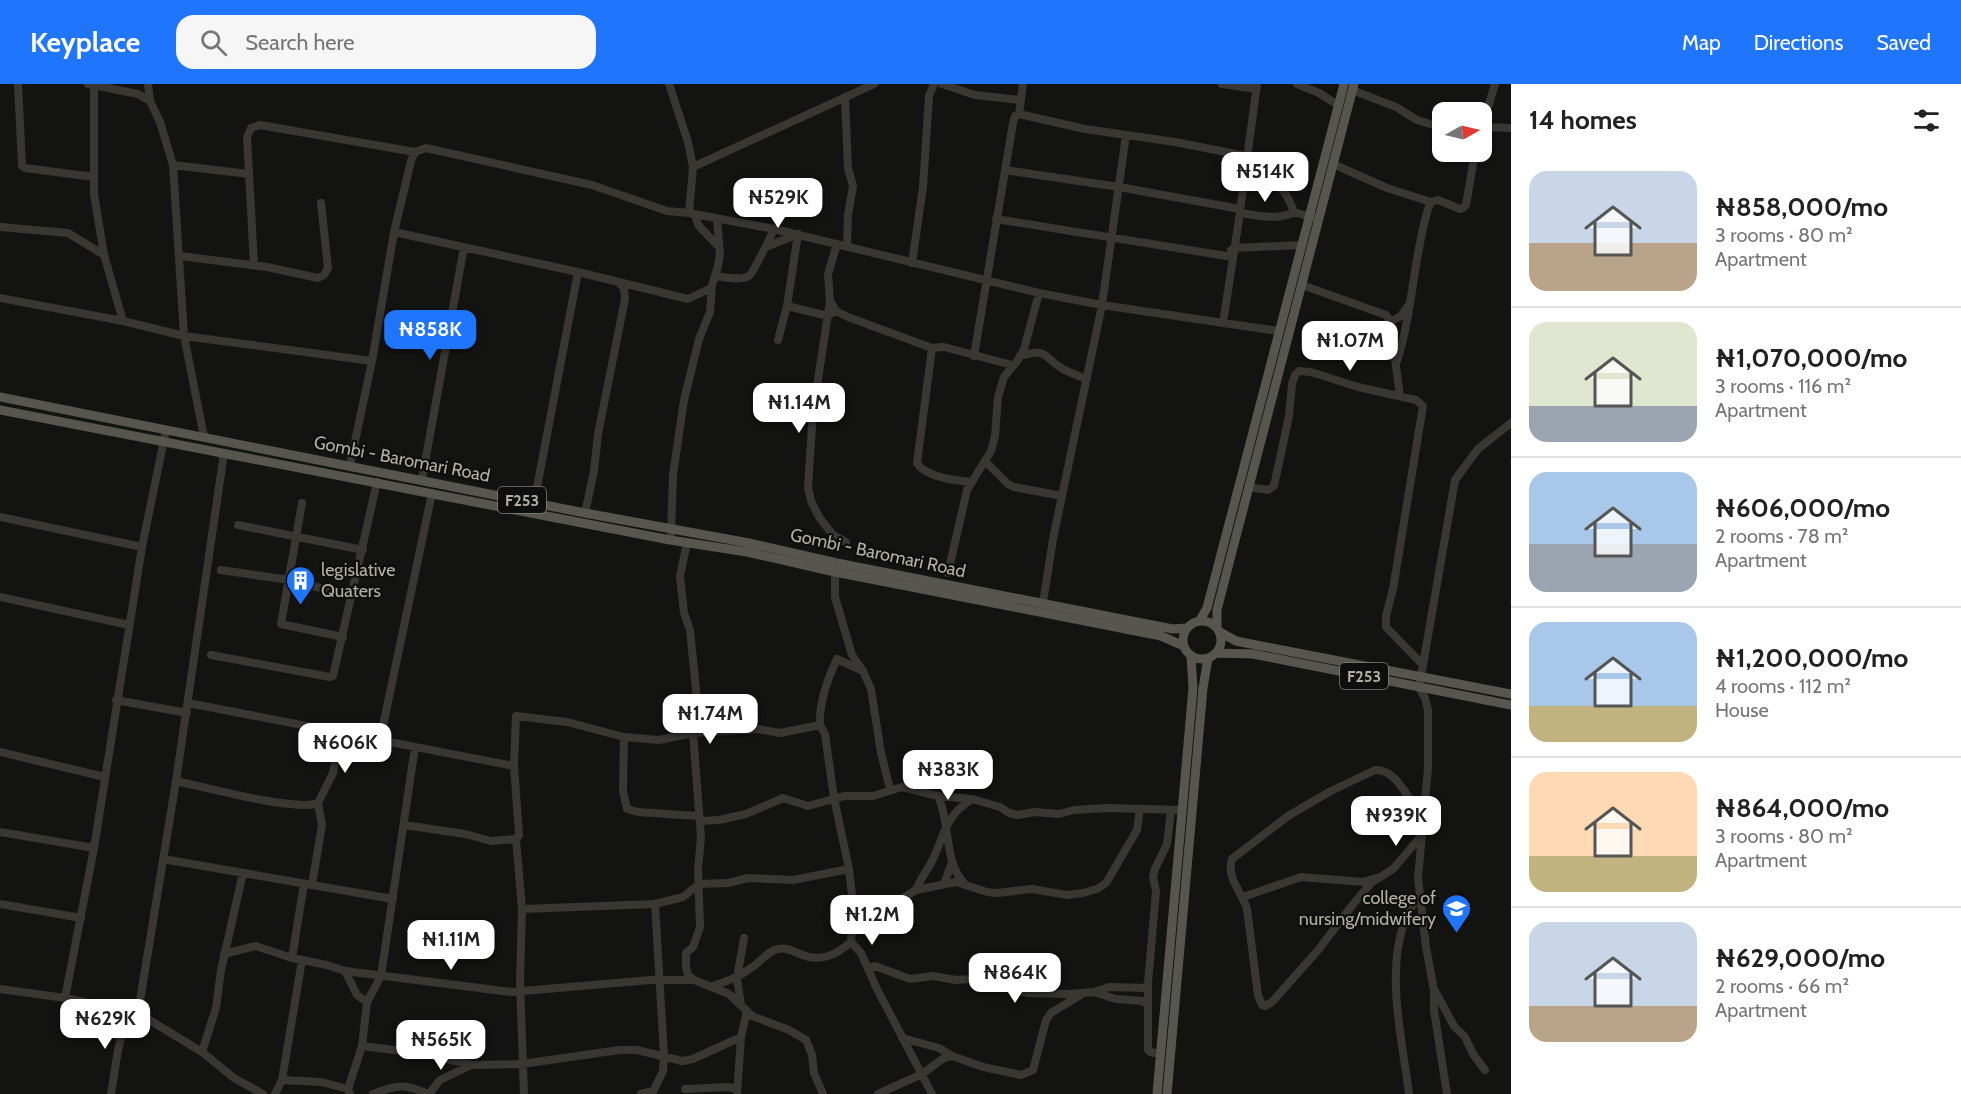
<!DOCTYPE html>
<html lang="en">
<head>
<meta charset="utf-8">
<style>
	:root { --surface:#fff; --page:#f6f6f6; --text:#222; --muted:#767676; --line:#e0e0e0; --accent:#2075fd }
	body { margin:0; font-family:Cabin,sans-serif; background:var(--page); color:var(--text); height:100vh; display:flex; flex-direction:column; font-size:22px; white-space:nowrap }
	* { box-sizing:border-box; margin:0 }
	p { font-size:20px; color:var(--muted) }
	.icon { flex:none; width:33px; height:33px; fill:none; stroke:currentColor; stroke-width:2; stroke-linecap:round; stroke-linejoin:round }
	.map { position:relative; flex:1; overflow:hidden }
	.side { display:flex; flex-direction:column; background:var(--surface); width:450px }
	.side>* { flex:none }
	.needle { width:39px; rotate:82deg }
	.buttons { position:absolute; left:1432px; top:18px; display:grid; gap:12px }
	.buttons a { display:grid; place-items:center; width:60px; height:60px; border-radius:12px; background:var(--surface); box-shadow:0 2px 4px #0004; font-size:30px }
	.price { position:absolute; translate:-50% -51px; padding:0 14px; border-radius:12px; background:#fff; color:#222; font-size:20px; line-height:39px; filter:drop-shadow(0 2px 3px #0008) }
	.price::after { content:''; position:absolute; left:50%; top:36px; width:18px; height:14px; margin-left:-9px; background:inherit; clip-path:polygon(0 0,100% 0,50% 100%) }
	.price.current { background:var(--accent); color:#fff }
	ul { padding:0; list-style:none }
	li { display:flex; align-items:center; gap:18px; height:150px; padding:0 18px }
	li+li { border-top:2px solid var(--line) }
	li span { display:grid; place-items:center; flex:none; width:168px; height:120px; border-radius:18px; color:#555 }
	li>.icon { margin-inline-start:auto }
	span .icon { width:72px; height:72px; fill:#fffc; stroke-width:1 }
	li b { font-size:26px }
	h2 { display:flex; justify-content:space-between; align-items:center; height:72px; padding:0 18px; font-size:26px }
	header { display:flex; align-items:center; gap:36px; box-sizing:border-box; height:84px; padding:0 30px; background:var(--accent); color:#fff }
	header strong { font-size:28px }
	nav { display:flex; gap:33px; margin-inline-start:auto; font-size:21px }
	.search { width:420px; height:54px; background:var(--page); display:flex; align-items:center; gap:15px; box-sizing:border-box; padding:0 21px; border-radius:18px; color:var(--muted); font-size:22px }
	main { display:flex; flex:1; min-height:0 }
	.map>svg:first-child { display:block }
</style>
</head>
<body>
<header>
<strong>Keyplace</strong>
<div class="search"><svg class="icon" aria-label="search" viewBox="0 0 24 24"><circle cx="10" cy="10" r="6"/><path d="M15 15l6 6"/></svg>Search here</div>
<nav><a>Map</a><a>Directions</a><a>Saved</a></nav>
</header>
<main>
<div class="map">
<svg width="1511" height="1010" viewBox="0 0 1511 1010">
	<rect width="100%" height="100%" fill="#131312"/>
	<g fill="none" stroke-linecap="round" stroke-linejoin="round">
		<path stroke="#393732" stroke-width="8" d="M 18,0 L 22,82 L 25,84 L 94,93
			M 88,0 L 138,10 L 150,17
			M 148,0 L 150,17 L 160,38 L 173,81 L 184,252 L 204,353
			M 669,0 L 688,58 L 693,83 L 689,129
			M 942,0 L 975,11 L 1021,16
			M 1222,0 L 1256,5
			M 1297,0 L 1319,9 L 1338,21
			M 94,2 L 94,110 L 104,171 L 123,237
			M 1352,6 L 1396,23 L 1417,36 L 1443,44
			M 845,13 L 848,84 L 853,102 L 848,131 L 847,163
			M 1019,30 L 1085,45 L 1175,58 L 1246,72
			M 1482,43 L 1495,0
			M 1482,43 L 1511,44
			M 1333,80 L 1387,104 L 1431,118
			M 173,81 L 249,90
			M 693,83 L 874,0
			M 1005,86 L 1119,103 L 1240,125
			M 1244,92 C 1273,100 1282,95 1294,128
			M 1240,129 C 1257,131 1278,137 1294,128 L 1314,134
			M 694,130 L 699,142 L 718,162
			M 996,135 L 1233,173
			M 0,143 L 68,149 L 104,171
			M 394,148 L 578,188 L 688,215 L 711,204
			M 837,160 L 828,190 L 830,217 L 813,328 L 808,403 L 811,417 L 819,433 L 833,451 L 846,458
			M 766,163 L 798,150
			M 1231,166 L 1235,164 L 1301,161
			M 180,172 L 267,183 L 318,194 L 324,191 L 328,184 L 321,119
			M 912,179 L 923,103 L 929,12 L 934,0
			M 254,181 L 247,53 L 251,44 L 260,41 L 415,68
			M 715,192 C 725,193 740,197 749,192 C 753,189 771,152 774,145
			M 1302,201 L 1386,231 L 1390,238 L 1400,312
			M 0,214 L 123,237 L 184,252 L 372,277
			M 830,217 L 836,227 L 848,233 L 932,264
			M 787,222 L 828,232 L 832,229
			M 1390,238 L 1401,232 L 1409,220
			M 1223,239 L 1238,142 L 1257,0
			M 778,256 L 787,222 L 798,150
			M 974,272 L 1013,39 L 1015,32 L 1019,30 L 1023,0
			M 1020,272 C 1050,264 1041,272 1063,285 C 1070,289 1079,292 1087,295
			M 1397,277 C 1413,227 1413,175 1428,125 L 1431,118 L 1438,116 L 1460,125 L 1463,124 L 1466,121 L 1475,68
			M 985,377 L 1008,400 L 1014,403 L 1062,412
			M 350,381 L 372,277 L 394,148 L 411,77 L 415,68 L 426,64 L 592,101 L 667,127 L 689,129 L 774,145 L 1039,209 L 1102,221 L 1278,247
			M 422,395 L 464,163
			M 972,398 C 957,397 925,393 917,379 L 932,264 L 944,263 L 1012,281
			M 1249,403 L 1268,406 L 1274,402 L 1289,332 L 1292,300 L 1295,291 L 1299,287 L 1311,288 L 1358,303 L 1416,316 L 1423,322 L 1393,505 L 1386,532 L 1386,543 L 1423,581
			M 302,419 L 281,540 L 343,553
			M 534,419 L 578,188
			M 585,429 L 594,387 L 598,350 L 625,215 L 624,204 L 618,198
			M 0,433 L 142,463
			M 238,441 L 363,466
			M 671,450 L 673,391 L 684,316 L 699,255 L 710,228 L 712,201 L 718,182 L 720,170 L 717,135
			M 687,459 L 680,492 L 684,529 L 690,546 L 697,615 L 693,649 L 701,753 L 698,785 L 700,843 L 693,863 L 686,869 L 686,883 L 688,891 L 694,896 L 729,910 L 752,932 L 789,946 L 806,956 L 812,971 L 814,989 L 823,1010
			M 221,486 L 289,496 L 352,512
			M 835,488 L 835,513 L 852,571 L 863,587 L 871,605 L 881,669 L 890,705
			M 948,489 L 967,406 L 991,367 L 995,352 L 998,313 L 1004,293 L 1018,276 L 1024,265 L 1039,209
			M 0,513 L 129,541
			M 1043,519 L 1053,455 L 1102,221 L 1126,51
			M 211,571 L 330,593 L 333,592 L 377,398
			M 116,616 L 187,629
			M 188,619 L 514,682
			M 820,641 L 825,650 L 834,714 L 849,785 L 853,820 L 851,858 L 861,869 L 877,905 L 932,1010
			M 624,653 L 623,707 L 627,725 L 638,728 L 698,732
			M 380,656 L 432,409
			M 0,668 L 105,693
			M 176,697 C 204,703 296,728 318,719
			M 938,712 C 951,739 943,776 964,799
			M 701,737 L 719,736 L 746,730 L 783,714 L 808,722 L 844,712 L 873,712 L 902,703 L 938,712 L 972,715 L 1000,723 L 1009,729 L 1017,731 L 1035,728 L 1059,730 L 1074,726 L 1108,724 L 1182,726
			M 404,741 L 465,750 L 491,757 L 516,755
			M 0,748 L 94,764
			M 1422,751 L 1393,785 L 1372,798 L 1354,819 L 1319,865 L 1273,917 L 1266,922 L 1262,921 L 1258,911 L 1247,825 C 1242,808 1226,794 1232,775 L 1288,732 L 1331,707 L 1375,686 C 1394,685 1403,707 1414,720 L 1426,720
			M 163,775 L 393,815
			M 944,800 L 952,778
			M 312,801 L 322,741 L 318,719 L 333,689 L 340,649
			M 916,806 C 920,795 927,787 932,777 C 946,749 943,734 972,715
			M 1243,813 L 1301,793 L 1363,798 L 1376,794
			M 0,820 L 81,834
			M 522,825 L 655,820 L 683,813 L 699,800 L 728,799 L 748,794 L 793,796 L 849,785
			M 852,835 L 869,823 L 900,816 L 916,806 L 956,798 L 987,808 L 997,809 L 1032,805 L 1067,811 L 1083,809 L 1097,805 L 1106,799 L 1112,789 L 1137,746 L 1140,725
			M 224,870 L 256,862 L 292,874 L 327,881 L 345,887 L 511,908 L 651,896 L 694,896
			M 292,874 L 304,800
			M 869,884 L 875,882 L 910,895 L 933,892 L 956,896 L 984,894 L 1009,905 L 1028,909 L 1070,910 L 1094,908 L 1109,903 L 1145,904 L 1148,899
			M 345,887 L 357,911 L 367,918
			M 713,902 C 727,897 739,893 751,884 C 760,879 767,867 778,865 C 786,863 793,867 800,870 C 820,879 836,871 851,858
			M 0,905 L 65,914 L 94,764 L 142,463 L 166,346
			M 1435,907 L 1454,942 L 1465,953 L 1473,970 L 1485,986
			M 1094,908 L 1116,915 L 1142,917 L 1147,920
			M 65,914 L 138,929 L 202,968 L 234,994 L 263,1010
			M 741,921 L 737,894 L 744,854
			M 138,929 L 176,697 L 224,369
			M 902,954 L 939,964 L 952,972 L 983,983 L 1021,991 L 1033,986 L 1046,936 L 1051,929 L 1082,910
			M 362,962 L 426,970 L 472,981 L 522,980 L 619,966 L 637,966 L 682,977 L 693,975 L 741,953
			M 202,968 L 216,924 L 221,886 L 243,789
			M 1161,970 L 1150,968 L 1148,966 L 1148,899 L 1156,807 L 1153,793 L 1155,785 L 1167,760 L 1171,726
			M 282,996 L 321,998 L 348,1005
			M 685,1005 L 728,1003 L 737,1005
			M 111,1010 L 118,966 L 128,927
			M 275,1010 L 282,996 L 302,876
			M 350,1010 L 348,1005 L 362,962 L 367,918 L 381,892 L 415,663
			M 373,1010 C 397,1001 404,999 428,1010
			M 429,1010 L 440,996 L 471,981
			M 524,1010 L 520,897 L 522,825 L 516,755 L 519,751 L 514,682 L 516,632 L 567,638 L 624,653 L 659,656 L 693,649 L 758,645 L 780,649 L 820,641 C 819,618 827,596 837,575 L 863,587
			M 641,1010 L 653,1007
			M 652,1010 L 663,987 L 664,971 L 655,820
			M 737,1010 L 741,953 L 747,927
			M 878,1010 L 922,990 L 944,974 L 952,972
			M 1409,1010 C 1402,951 1378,861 1420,811
			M 1447,1010 L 1434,926 L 1434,906 L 1426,863 L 1418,794 L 1428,684 L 1428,626 L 1425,614 L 1419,604 L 1455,396 L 1478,365 L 1511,339"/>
		<path stroke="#58554e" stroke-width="9" d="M 0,313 L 585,429 L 749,459 L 837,479 L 1137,538 L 1173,545 L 1186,544
			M 0,326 L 670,456 L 747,468 L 835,488 L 1161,552 L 1184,562
			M 1200,536 L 1207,524 L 1344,0
			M1183 556a19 19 0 1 1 38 0a19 19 0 1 1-38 0Z
			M 1217,543 L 1217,526 L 1233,464 L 1354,0
			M 1220,548 L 1236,557 L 1246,559 L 1511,610
			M 1216,569 L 1253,570 L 1511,621
			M 1157,1010 L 1193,604 L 1191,572
			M 1167,1010 L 1203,604 L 1208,574"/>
	</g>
	<defs>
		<symbol id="building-pin" viewBox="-11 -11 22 30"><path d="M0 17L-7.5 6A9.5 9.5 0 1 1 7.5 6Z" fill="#2075fd" stroke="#0e0e0d"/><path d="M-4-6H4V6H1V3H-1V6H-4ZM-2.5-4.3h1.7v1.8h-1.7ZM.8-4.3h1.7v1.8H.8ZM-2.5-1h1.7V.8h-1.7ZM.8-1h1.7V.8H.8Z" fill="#fff"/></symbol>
		<symbol id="university-pin" viewBox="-11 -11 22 30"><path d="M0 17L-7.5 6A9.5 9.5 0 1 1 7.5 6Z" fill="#2075fd" stroke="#0e0e0d"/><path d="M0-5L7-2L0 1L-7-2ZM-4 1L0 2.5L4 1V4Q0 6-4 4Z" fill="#fff"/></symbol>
	</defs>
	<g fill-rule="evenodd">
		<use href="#building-pin" x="284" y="480" width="33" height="45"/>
		<use href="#university-pin" x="1440" y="808" width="33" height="45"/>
	</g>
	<g text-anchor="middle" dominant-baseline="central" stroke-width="4.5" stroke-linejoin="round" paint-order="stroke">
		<g fill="#0e0e0d" stroke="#837e75" stroke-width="1.5">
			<rect x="498" y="403" width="48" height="26" rx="4.5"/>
			<rect x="1340" y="579" width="48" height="26" rx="4.5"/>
		</g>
		<g font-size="16" font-weight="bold" fill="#b5aea2">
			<text x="522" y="416">F253</text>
			<text x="1364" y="592">F253</text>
		</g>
		<g font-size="18" fill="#b5aea2" stroke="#0e0e0d">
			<text transform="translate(402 375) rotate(11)">Gombi - Baromari Road</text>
			<text transform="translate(878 469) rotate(12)">Gombi - Baromari Road</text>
		</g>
		<g font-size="18" fill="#b5aea2" stroke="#0e0e0d" text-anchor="start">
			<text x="321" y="486">legislative<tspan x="321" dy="21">Quaters</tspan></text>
			<text x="1436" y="814" text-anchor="end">college of<tspan x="1436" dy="21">nursing/midwifery</tspan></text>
		</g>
	</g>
</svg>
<div class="buttons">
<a><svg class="needle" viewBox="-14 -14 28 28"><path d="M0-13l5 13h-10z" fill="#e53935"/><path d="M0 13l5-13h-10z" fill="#767676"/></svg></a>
</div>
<b class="price" style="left:1265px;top:119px">₦514K</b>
<b class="price" style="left:778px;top:145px">₦529K</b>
<b class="price current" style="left:430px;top:277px">₦858K</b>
<b class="price" style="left:1350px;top:288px">₦1.07M</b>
<b class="price" style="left:799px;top:350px">₦1.14M</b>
<b class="price" style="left:710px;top:661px">₦1.74M</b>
<b class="price" style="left:345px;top:690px">₦606K</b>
<b class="price" style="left:948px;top:717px">₦383K</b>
<b class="price" style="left:1396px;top:763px">₦939K</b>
<b class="price" style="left:872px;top:862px">₦1.2M</b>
<b class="price" style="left:451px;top:887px">₦1.11M</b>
<b class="price" style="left:1015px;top:920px">₦864K</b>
<b class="price" style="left:105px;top:966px">₦629K</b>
<b class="price" style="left:441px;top:987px">₦565K</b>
</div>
<section class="side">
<h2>14 homes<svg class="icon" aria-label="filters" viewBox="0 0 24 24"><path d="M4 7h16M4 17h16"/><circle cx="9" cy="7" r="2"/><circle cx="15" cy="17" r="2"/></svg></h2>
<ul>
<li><span style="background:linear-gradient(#c9d6e8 60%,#b9a48a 0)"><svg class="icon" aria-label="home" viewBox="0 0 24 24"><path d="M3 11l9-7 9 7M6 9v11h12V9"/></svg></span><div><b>₦858,000/mo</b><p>3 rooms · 80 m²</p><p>Apartment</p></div></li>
<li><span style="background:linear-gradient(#dfe7d0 70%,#9aa5b1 0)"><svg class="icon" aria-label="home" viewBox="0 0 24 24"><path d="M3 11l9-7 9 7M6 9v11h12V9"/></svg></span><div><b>₦1,070,000/mo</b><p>3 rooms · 116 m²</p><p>Apartment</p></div></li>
<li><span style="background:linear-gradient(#a9c7e8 60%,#9aa5b1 0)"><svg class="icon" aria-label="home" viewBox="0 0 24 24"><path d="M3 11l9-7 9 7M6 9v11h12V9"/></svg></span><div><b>₦606,000/mo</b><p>2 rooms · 78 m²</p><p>Apartment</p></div></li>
<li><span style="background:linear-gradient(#a9c7e8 70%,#c2b280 0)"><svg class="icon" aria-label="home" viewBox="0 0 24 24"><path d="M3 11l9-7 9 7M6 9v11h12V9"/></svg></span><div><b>₦1,200,000/mo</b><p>4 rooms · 112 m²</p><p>House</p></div></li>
<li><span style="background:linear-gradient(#ffd9b3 70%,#c2b280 0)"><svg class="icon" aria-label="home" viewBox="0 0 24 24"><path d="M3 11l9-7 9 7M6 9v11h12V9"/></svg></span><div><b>₦864,000/mo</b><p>3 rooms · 80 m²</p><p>Apartment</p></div></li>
<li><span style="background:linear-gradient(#c9d6e8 70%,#b9a48a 0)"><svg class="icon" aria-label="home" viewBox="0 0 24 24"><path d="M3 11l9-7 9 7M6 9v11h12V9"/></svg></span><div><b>₦629,000/mo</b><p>2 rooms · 66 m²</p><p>Apartment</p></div></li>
</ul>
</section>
</main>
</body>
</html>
